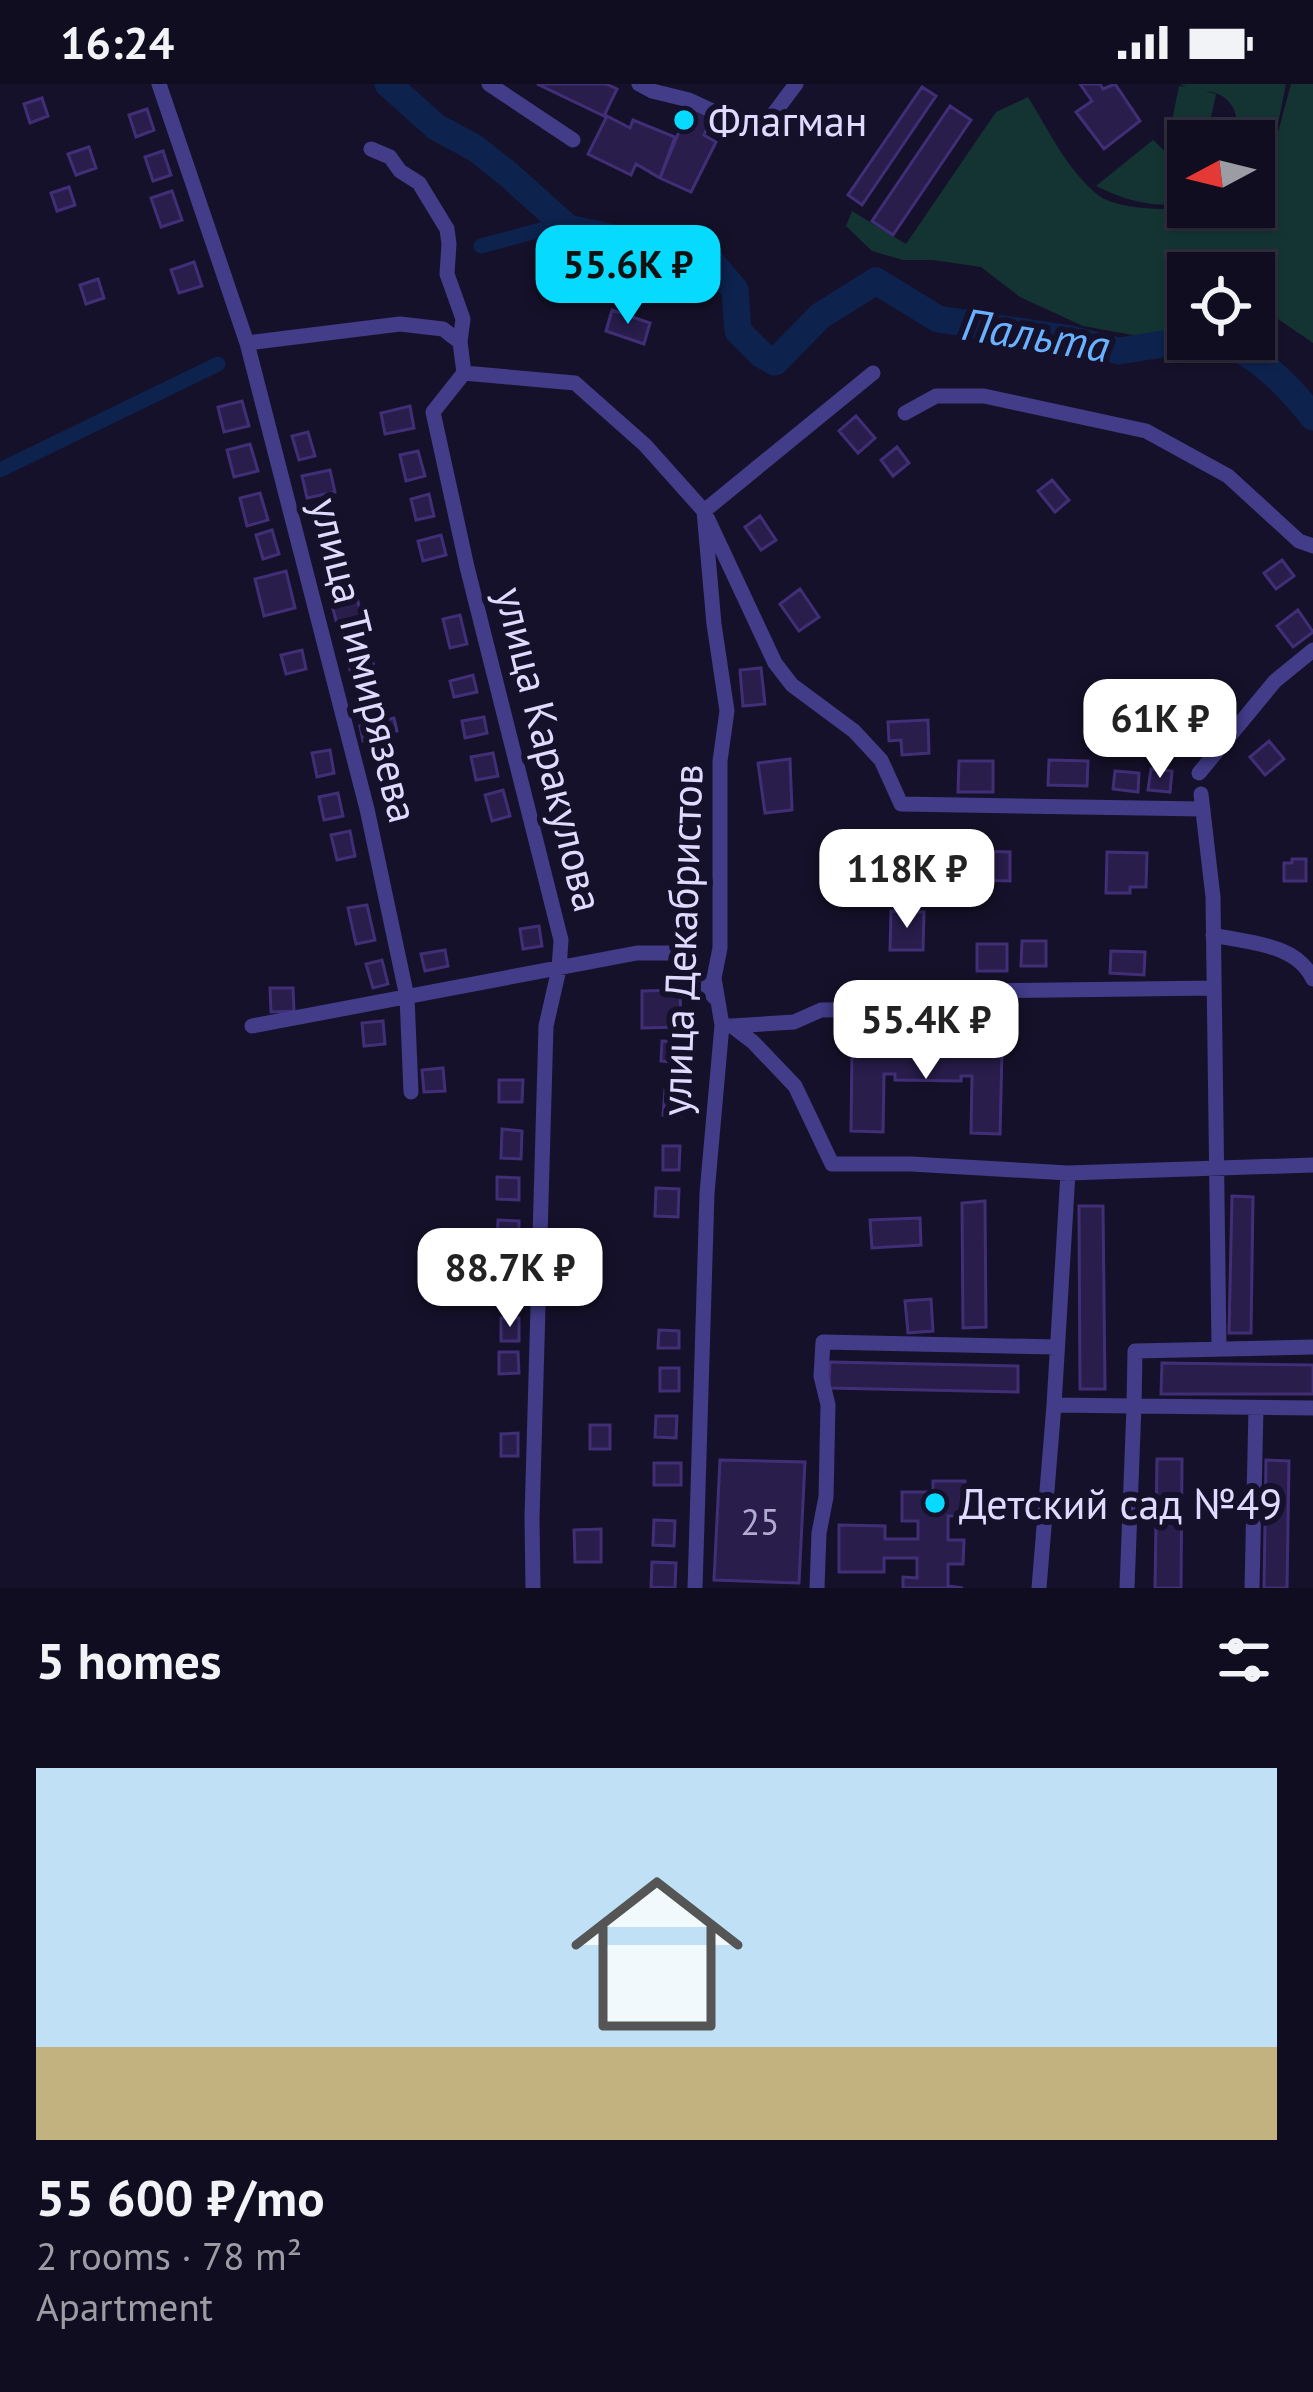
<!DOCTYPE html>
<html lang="en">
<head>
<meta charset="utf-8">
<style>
	:root { --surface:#100d20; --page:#191629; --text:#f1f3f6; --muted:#9c9ca5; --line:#302d3e; --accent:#06dbff }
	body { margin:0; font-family:"PT Sans",sans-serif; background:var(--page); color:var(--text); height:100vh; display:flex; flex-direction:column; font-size:45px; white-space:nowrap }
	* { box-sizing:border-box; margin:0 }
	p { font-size:39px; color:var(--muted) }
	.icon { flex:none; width:66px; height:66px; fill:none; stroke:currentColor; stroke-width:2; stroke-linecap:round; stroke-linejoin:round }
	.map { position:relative; height:1504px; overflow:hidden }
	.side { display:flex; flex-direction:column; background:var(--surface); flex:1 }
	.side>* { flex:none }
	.needle { width:78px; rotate:263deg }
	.controls { position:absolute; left:1167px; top:36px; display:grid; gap:24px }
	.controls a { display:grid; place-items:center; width:108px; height:108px; border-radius:0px; background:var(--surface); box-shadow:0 3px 9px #0004,0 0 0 3px var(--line); font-size:60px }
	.price { position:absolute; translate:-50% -102px; padding:0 27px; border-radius:24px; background:#fff; color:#222; font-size:39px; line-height:78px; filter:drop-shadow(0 3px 6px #0008) }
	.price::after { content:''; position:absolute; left:50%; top:72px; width:36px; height:27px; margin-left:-18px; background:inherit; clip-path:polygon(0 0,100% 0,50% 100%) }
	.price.active { background:var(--accent); color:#111 }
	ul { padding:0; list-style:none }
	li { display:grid; align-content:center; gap:24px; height:636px; padding:0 36px }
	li+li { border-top:3px solid var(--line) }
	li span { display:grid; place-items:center; height:372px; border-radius:0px; color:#555 }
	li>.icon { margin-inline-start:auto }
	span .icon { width:216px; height:216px; fill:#fffc; stroke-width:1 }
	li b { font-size:51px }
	h2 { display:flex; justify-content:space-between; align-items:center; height:144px; padding:0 36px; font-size:51px }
	.status { display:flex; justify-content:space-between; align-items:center; height:84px; padding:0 60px; background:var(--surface); direction:ltr }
	.status svg { height:33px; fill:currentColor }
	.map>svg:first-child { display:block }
</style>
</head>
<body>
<div class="status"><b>16:24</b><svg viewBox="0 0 49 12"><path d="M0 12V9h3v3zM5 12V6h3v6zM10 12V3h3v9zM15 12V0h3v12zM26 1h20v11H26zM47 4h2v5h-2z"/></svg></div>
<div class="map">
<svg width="1313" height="1504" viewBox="0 0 1313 1504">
	<rect width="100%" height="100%" fill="#16112a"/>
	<path fill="#143434" d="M 1180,0 L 1286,0 C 1279,31 1275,73 1254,97 L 1254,57 L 1232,57 C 1244,33 1232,9 1205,7 L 1216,10 L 1206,57 L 1188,57 L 1188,71 L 1166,66 L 1179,2 L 1186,3 Z
		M 1291,0 L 1313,0 L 1313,259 L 1278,235 L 1254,224 L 1254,189 L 1188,189 L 1188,249 L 1144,253 L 1083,242 L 1020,213 L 981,183 L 933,176 L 903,176 L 872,167 L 846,142 L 852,127 L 906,160 L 996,28 L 1028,13 C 1049,47 1067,86 1098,111 C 1126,133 1217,123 1254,123 L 1254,103 L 1265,97 Z
		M 1153,56 L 1170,72 L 1188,78 L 1188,120 C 1151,123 1129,118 1096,102 Z"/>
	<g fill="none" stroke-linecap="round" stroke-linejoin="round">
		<path stroke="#0d224d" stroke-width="15" d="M 481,162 L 544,145 L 568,144
			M 0,386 L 218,280"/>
		<path stroke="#0d224d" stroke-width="27" d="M 388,0 L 436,43 L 475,64 L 508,90 L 568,144 L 677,168 L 713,180 L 735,206 L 738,247 L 762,271 L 775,278 L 820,232 L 876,197 L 938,235 L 1071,255 L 1119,267 L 1194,255
			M 1216,255 C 1255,267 1288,301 1313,333"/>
	</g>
	<path fill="#281d4b" stroke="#402f77" stroke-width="3" d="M 537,0 L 606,0 L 617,5 L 604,32 Z
		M 1080,0 L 1100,0 L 1103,5 L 1115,0 L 1140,37 L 1104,65 L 1076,28 L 1092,17 Z
		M 922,3 L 936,12 L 862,121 L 848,111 Z
		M 42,14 L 48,32 L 30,39 L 24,20 Z
		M 690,21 L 712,32 L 704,51 L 716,58 L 691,108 L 660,94 Z
		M 950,22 L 971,36 L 893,151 L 872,137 Z
		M 147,25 L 154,46 L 136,53 L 129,31 Z
		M 607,32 L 630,44 L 633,36 L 675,53 L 660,94 L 636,80 L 631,91 L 588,70 Z
		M 89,63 L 96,84 L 76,91 L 68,70 Z
		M 163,67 L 171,91 L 153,97 L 145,73 Z
		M 69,103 L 75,121 L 57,127 L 51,109 Z
		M 172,107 L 182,136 L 161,143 L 151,114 Z
		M 194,178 L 202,202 L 179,209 L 171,186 Z
		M 98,195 L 104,214 L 86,220 L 80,201 Z
		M 612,226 L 650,239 L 644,260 L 606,247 Z
		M 242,317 L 249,342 L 224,348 L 218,323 Z
		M 410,322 L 414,344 L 385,350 L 381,329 Z
		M 856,332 L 875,354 L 858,369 L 839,347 Z
		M 308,348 L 315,372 L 299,376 L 292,352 Z
		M 250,360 L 258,387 L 234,393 L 227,366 Z
		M 897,363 L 909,379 L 893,392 L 881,376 Z
		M 418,367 L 425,392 L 406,397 L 400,371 Z
		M 330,386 L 335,408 L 307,414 L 302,392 Z
		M 1052,396 L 1069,416 L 1055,428 L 1038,407 Z
		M 260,409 L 268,436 L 247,442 L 240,414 Z
		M 429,410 L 434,432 L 416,436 L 411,415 Z
		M 760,432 L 776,456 L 761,466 L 745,443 Z
		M 272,446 L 279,470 L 263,475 L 256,451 Z
		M 441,451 L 446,471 L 423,477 L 418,457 Z
		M 344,467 L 350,494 L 330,499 L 323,472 Z
		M 1282,476 L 1294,492 L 1276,505 L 1264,489 Z
		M 286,487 L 295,524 L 264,532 L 255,495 Z
		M 800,505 L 819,533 L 799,547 L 780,520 Z
		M 357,514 L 364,541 L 339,548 L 332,521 Z
		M 1298,526 L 1313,548 L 1293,563 L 1277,542 Z
		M 460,531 L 467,560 L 450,564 L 443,535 Z
		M 302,566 L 306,585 L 286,590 L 281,571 Z
		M 371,569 L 375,588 L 352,594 L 347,574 Z
		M 761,584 L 765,620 L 743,622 L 740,586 Z
		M 473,591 L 477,608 L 454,613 L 450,597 Z
		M 484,633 L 487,649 L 465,654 L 462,637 Z
		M 394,634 L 397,647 L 389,649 L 392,659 L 370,664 L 368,656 L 363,657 L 360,642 Z
		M 928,636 L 929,669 L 902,671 L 901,656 L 889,657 L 888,638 Z
		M 1269,657 L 1284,675 L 1265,691 L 1250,673 Z
		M 330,666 L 334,689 L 317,693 L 312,669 Z
		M 493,669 L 498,692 L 476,696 L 471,673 Z
		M 790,675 L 792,726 L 765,729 L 758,679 Z
		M 1049,676 L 1088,677 L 1087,702 L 1048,701 Z
		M 959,677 L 993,677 L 993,708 L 958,708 Z
		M 393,678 L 401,715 L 384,719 L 376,682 Z
		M 1151,685 L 1172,687 L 1170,708 L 1148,706 Z
		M 1115,687 L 1139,689 L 1138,708 L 1113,705 Z
		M 503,706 L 510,732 L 492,737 L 485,711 Z
		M 338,709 L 343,732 L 324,736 L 319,713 Z
		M 350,747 L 355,772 L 337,776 L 331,751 Z
		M 846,764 L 850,798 L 826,800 L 823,766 Z
		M 973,767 L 1010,768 L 1010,797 L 972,796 Z
		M 1107,768 L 1147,769 L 1146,803 L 1130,803 L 1130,809 L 1106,809 Z
		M 1292,775 L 1306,775 L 1306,797 L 1284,797 L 1284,779 L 1292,779 Z
		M 367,821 L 375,856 L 356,860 L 348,824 Z
		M 891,827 L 924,828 L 923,866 L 890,866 Z
		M 539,842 L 542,862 L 523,865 L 520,845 Z
		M 1022,857 L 1046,857 L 1046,882 L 1021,882 Z
		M 977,860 L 1007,860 L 1007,887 L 977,887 Z
		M 445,866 L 448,882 L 425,887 L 421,870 Z
		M 1111,867 L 1145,868 L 1144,891 L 1110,889 Z
		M 382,876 L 388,900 L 373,904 L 366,880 Z
		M 270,904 L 293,904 L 294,927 L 271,928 Z
		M 680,906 L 681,943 L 642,944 L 642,907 Z
		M 383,937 L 385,960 L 364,962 L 362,939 Z
		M 662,957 L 682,958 L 681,979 L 661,977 Z
		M 852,965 L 1002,967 L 1000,1050 L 971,1049 L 972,992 L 961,992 L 961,997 L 895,996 L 895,990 L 884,990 L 883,1048 L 851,1047 Z
		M 443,984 L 445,1007 L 424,1008 L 422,986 Z
		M 499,996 L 523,996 L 522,1018 L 499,1018 Z
		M 665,1006 L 682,1007 L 681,1032 L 663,1031 Z
		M 502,1045 L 522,1047 L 521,1075 L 501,1074 Z
		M 663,1062 L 680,1062 L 679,1086 L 663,1086 Z
		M 497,1093 L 519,1094 L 519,1116 L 497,1115 Z
		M 656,1104 L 679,1105 L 678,1133 L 655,1132 Z
		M 1232,1112 L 1253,1113 L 1251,1249 L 1229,1249 Z
		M 985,1117 L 986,1243 L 963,1244 L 962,1119 Z
		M 1079,1122 L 1103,1122 L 1105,1305 L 1080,1305 Z
		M 920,1134 L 921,1161 L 872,1164 L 870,1136 Z
		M 498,1136 L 519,1137 L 519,1161 L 497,1160 Z
		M 500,1188 L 518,1188 L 517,1214 L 499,1214 Z
		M 931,1215 L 933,1247 L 908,1249 L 905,1217 Z
		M 501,1234 L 519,1234 L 519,1257 L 501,1257 Z
		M 659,1246 L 679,1247 L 679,1264 L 658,1264 Z
		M 499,1268 L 518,1268 L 519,1289 L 499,1290 Z
		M 830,1278 L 1018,1282 L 1018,1308 L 829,1304 Z
		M 1162,1279 L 1313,1281 L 1313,1310 L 1161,1310 Z
		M 660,1284 L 679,1284 L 679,1307 L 660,1307 Z
		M 656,1332 L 677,1332 L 676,1354 L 655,1353 Z
		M 590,1341 L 610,1341 L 610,1365 L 590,1365 Z
		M 518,1349 L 518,1372 L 501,1372 L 501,1350 Z
		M 1157,1375 L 1182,1375 L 1181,1504 L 1155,1504 Z
		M 720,1376 L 805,1378 L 799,1499 L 714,1496 Z
		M 1266,1376 L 1289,1377 L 1287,1504 L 1264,1504 Z
		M 654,1379 L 681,1379 L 681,1401 L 654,1401 Z
		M 933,1397 L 965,1397 L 965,1432 L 948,1432 L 948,1456 L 964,1456 L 963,1480 L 948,1480 L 948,1502 L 963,1504 L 903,1504 L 903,1493 L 917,1494 L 917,1474 L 884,1474 L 884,1488 L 839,1488 L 839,1441 L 885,1442 L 885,1455 L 918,1455 L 918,1437 L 902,1437 L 902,1408 L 933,1408 Z
		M 654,1436 L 675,1437 L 674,1462 L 653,1461 Z
		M 601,1445 L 601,1478 L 575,1478 L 574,1446 Z
		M 652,1478 L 676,1479 L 675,1504 L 651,1503 Z"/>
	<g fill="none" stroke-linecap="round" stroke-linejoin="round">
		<path stroke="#423c89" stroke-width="15" d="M 159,0 L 247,259 L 367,725 L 407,913 L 411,1008
			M 489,0 L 573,56
			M 639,0 L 652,7 L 689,16 L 751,45 L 769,36 L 796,0
			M 371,65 L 390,73 L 400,87 L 419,99 L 447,145 L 449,160 L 447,190 L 463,235 L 460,258
			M 247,259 L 400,240 L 443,245 L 460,258 L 464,289 L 575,299 L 645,361 L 704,427 L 775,579 L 792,601 L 854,647 L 881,676 L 901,720 L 1203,725
			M 464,289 L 433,328 L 467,483 L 561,856 L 559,885 L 546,942 L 532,1434 L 533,1504
			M 905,329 L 936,312 L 984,312 L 1146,347 L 1228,392 L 1299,457 L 1313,462
			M 1199,689 L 1275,597 L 1313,566
			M 1201,710 L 1213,813 L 1219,1264
			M 1213,851 C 1248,859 1296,859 1313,895
			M 722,941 L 732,942 L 753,958 L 795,1002 L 832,1080 L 911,1080 L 1068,1089 L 1313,1081
			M 252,942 L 637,869 L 675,869 L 694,887 L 714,913
			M 732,942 L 794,938 L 821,926 L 898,925 L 979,907 L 1214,904
			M 1068,1089 L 1054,1321 L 1134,1322 L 1135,1267 L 1313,1263
			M 695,1504 L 707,1109 L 722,941 L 714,894 L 720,864 L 720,677 L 727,627 L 714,540 L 704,427 L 873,289
			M 817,1504 L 819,1449 L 826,1413 L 828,1321 L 821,1292 L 823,1258 L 1057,1263
			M 1039,1504 L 1054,1321
			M 1127,1504 L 1134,1322 L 1313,1324
			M 1252,1504 L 1256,1324"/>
	</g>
	<g fill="#06dbff" stroke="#16112a" stroke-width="4.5">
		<circle cx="684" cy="36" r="12"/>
		<circle cx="935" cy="1419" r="12"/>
	</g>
	<g text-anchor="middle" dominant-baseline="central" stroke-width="12" stroke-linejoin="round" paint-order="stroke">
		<g font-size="36" fill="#b2abd2">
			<text x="760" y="1437">25</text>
		</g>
		<g font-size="42" fill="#e0daff" stroke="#16112a" text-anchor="start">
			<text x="708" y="36">Флагман</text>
			<text x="959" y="1419">Детский сад №49</text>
		</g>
		<g font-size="42" fill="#e0daff" stroke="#16112a">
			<text transform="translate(365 576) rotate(76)">улица Тимирязева</text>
			<text transform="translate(550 665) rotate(76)">улица Каракулова</text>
			<text transform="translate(681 856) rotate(-88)">улица Декабристов</text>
		</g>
		<g font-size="45" font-style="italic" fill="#68b2ff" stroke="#16112a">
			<text transform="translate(1036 250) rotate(9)">Пальта</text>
		</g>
	</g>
</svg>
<div class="controls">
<a><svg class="needle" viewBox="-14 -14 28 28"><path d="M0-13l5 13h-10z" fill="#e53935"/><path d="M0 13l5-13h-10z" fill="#9c9ca5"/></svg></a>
<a><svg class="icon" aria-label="locate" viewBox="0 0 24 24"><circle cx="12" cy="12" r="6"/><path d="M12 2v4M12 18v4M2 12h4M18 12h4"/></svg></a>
</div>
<b class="price active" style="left:628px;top:243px">55.6K ₽</b>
<b class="price" style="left:1160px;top:697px">61K ₽</b>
<b class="price" style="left:907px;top:847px">118K ₽</b>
<b class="price" style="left:926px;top:998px">55.4K ₽</b>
<b class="price" style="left:510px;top:1246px">88.7K ₽</b>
</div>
<section class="side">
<h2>5 homes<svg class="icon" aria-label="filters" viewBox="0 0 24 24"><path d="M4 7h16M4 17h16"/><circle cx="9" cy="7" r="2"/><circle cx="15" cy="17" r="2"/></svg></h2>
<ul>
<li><span style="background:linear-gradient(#bfe0f5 75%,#c2b280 0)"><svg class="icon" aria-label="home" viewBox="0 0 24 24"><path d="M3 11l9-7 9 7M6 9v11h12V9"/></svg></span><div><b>55 600 ₽/mo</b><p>2 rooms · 78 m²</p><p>Apartment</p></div></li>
</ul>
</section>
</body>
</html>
